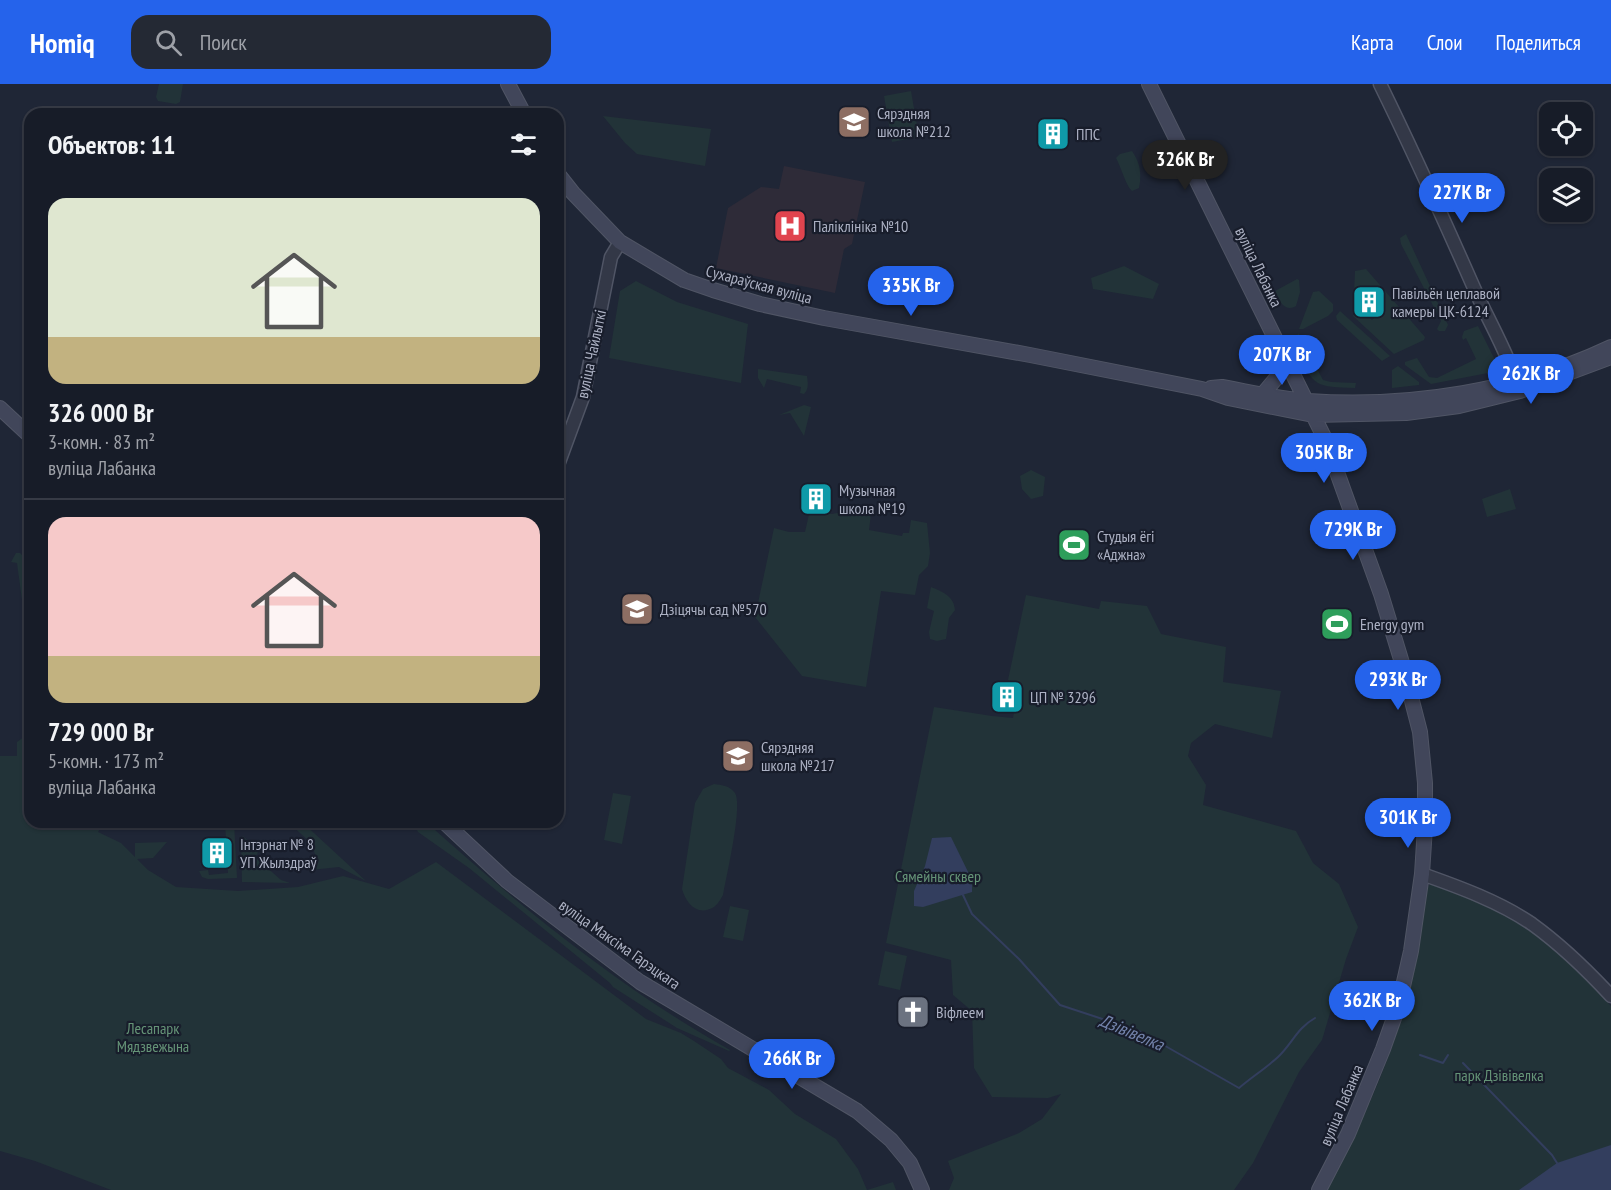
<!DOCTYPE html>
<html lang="ru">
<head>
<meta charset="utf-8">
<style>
	:root { --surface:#171c28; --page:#242934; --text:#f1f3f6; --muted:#9ea1a8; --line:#363a45; --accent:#2563eb }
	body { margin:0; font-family:"PT Sans Narrow",sans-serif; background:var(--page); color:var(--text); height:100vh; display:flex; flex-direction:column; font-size:22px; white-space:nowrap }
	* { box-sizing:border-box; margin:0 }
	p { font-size:20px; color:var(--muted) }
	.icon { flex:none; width:33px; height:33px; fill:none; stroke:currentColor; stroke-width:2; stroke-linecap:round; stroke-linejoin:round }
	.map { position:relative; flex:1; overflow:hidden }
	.side { position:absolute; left:24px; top:24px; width:540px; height:720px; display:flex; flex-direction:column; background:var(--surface); border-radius:18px; box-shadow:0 2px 4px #0004,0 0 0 2px var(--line) }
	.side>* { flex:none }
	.tools { position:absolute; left:1539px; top:18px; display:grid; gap:12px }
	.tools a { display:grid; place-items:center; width:54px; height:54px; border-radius:12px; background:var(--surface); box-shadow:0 2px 4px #0004,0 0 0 2px var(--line); font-size:30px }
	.price { position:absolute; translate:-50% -51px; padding:0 14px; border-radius:21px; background:var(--accent); color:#fff; font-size:20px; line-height:39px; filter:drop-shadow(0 2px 3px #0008) }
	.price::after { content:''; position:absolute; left:50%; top:36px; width:18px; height:14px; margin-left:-9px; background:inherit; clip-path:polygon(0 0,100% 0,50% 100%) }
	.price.on { background:#222; color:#fff }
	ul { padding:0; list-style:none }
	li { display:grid; align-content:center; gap:12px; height:318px; padding:0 24px }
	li+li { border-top:2px solid var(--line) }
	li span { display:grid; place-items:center; height:186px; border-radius:18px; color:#555 }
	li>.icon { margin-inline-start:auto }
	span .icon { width:108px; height:108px; fill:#fffc; stroke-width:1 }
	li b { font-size:26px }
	h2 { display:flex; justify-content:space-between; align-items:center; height:72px; padding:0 24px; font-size:26px }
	header { display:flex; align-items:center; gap:36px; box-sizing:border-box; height:84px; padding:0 30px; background:var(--accent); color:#fff }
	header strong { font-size:28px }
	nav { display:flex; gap:33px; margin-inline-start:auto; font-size:21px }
	.search { width:420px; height:54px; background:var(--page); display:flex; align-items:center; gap:15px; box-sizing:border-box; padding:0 21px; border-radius:18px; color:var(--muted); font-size:22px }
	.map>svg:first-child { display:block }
</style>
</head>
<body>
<header>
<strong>Homiq</strong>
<div class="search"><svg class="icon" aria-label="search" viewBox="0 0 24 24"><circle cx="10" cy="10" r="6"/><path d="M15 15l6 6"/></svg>Поиск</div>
<nav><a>Карта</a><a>Слои</a><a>Поделиться</a></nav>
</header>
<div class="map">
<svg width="1611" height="1106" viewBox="0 0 1611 1106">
	<rect width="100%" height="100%" fill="#1f2636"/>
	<path fill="#2e2b38" d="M 784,82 L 865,98 L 852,160 L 844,165 L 835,209 L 716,184 L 728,124 L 761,103 L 779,105 Z"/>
	<path fill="#223338" d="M 159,0 L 183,0 L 180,18 L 176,20 L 158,17 L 156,13 Z
		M 911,7 L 919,53 L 892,58 L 884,12 Z
		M 603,32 L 711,45 L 705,82 L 637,70 L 625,59 Z
		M 1132,67 C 1140,79 1142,89 1139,104 L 1132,107 C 1126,102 1121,83 1116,74 L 1120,70 Z
		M 1406,150 L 1448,241 L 1445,247 L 1439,247 L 1437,245 L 1441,237 L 1401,160 L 1400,154 Z
		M 1124,182 L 1159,200 L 1153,215 L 1093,205 L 1091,194 Z
		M 1366,185 L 1425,253 L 1424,256 L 1394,270 L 1353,232 L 1359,224 L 1372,236 L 1377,231 L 1372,226 L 1379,217 L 1367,207 L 1360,215 L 1354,210 L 1355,187 Z
		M 1297,195 L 1299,196 L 1300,208 L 1296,222 C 1284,229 1279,216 1275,207 Z
		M 636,197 L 677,218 L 748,240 L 741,299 L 609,274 L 620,207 Z
		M 1319,207 L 1333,220 L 1333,227 L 1328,232 L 1303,245 L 1299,245 L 1313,208 Z
		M 1340,227 L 1390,272 L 1382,277 L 1337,236 L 1336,232 Z
		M 1478,242 L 1497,280 L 1493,288 L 1431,300 L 1405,281 L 1405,278 L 1417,274 L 1429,293 L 1437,294 L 1476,275 L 1466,254 L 1463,256 L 1462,253 L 1464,247 Z
		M 1298,249 L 1323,296 L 1331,298 L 1356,299 L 1355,304 C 1316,303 1314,303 1296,267 L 1301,264 L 1297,255 Z
		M 1398,282 L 1419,298 L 1419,301 L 1392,304 L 1392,286 Z
		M 758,285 L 807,292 C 808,299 809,305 804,310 L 800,309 L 801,303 L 767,295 L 764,304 L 758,294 Z
		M 804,321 L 811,323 L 804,352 L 790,329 L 779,331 Z
		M 1031,386 L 1045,393 L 1043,412 L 1031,415 L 1022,405 L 1020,392 Z
		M 1510,405 L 1516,425 L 1487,433 L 1482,415 Z
		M 810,426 L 832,430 L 852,426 L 871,430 L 869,446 L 902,452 L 903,449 L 909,449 L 911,436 L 927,439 L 930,469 L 928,482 L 919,491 L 915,511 L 881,507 L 866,603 L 802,592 L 755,533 L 774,444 L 789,448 L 805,448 Z
		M 16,469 L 20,469 L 30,479 L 30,508 L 22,516 L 17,479 L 11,478 Z
		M 931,503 C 943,508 954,512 955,526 L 949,534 L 946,555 L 937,557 L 930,555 L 929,548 L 934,527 L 927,524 Z
		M 1026,511 L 1099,525 L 1101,517 L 1147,522 L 1161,550 L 1226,563 L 1223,598 L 1281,607 L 1272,654 L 1215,640 L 1191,659 L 1188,672 L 1206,701 L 1203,721 L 1296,747 L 1313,779 L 1339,800 L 1358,843 L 1346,875 L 1322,956 L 1299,988 L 1253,1079 L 1234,1106 L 949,1106 L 954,1094 L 948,1077 L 1019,1049 L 1042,1035 L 1061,1010 L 1048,1014 L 992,1013 L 974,984 L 972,927 L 953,911 L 951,876 L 886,859 L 934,623 L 992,632 L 1013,634 L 1019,599 L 1008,596 Z
		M 28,650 L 30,652 L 30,738 L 104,738 L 98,748 L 121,759 L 135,773 L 135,759 L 167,758 L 153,774 L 137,775 L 148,786 L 176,803 L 238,807 L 298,803 L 343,792 L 389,805 L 436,778 L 646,935 L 681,949 L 694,957 L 721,975 L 728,984 L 769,1006 L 795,1030 L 836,1055 L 858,1085 L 867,1106 L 893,1098 L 896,1106 L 111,1106 L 35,1077 L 0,1067 L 0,672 L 17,672 L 17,658 Z
		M 714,700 C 722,701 730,702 735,709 C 743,722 726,793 723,811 C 721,815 717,821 714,823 C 697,833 686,819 682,805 L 695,719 L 703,705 Z
		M 613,709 L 631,712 L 622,760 L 604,756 Z
		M 225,738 L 234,738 L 237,794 L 208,795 L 202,793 L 199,787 L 208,786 L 209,791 L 228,789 Z
		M 288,738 L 302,738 L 366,797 L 339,783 L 311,786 L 316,773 L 311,759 Z
		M 413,738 L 426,738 C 521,823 618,903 730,966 L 729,967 L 677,944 L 613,903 L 610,899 L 469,784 L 418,748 Z
		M 243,752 L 259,767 L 255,773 L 281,796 L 290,799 L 242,798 L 241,754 Z
		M 1434,799 C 1460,810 1488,821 1514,835 C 1550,854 1583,892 1611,922 L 1611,1106 L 1326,1106 C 1365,1035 1403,951 1417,871 C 1421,850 1423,829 1426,807 L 1429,801 Z
		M 730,822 L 749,826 L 743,857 L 723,853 Z
		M 885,867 L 907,872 L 900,906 L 878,901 Z"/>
	<path fill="#333e5e" d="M 951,753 L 972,796 L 972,808 L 923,823 L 914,822 L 914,807 L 925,782 L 932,754 Z
		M 1611,1061 L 1611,1106 L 1519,1106 L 1557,1079 Z"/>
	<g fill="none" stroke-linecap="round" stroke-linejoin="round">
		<path stroke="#333e5e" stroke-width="2" d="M 963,811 L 972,830 L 1019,875 L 1060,921 L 1139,947 L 1239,1004 C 1252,993 1266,984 1278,973 C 1292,960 1297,944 1315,934
			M 1420,971 L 1443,979 L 1448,971
			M 1463,979 L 1552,1071 L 1557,1079"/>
		<defs>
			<path id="tertiary" d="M 1380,0 C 1413,67 1444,136 1474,204 C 1489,238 1508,269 1519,304
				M 558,381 L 583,313 L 611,173 L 620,158
				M 1422,790 C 1459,803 1500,818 1532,840 C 1561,861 1587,886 1611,912"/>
			<path id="secondary" d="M 508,0 L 524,30
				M 1149,0 L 1325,355 L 1381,510 L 1403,582 L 1420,648 L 1425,699 L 1425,743 L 1422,790 L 1411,867 L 1399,920 L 1383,965 L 1348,1050 L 1319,1106
				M 558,90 L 573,109 L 620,158 L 684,196 L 713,206 L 760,220 L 824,234 L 1030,271 L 1202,305 L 1228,314 L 1313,331 L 1406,329 L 1459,322 L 1520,307 L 1611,273
				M 1211,304 L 1222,303 C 1250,308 1279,315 1308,317 C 1410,324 1518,307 1611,263
				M 1263,310 L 1278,292 L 1285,274
				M 0,324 L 30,352
				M 444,738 L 507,797 L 640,898 L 857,1027 L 891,1056 L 910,1079 L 922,1106"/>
		</defs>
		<use href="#tertiary" stroke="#505565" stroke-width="15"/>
		<use href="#secondary" stroke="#505565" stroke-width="16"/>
		<use href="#tertiary" stroke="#333847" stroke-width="12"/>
		<use href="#secondary" stroke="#41465a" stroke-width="14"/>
	</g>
	<defs>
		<symbol id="school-square" viewBox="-11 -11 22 22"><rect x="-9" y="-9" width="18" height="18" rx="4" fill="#8d6e63" stroke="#181d2b"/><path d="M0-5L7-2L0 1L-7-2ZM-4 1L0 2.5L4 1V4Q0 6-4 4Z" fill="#fff"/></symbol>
		<symbol id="building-square" viewBox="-11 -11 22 22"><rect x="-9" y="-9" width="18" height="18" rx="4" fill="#0f9aa8" stroke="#181d2b"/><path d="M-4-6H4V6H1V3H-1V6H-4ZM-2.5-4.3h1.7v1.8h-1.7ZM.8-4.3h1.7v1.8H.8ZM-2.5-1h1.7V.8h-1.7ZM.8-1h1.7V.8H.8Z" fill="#fff"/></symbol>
		<symbol id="hospital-square" viewBox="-11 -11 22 22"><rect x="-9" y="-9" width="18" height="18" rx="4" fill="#e0444e" stroke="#181d2b"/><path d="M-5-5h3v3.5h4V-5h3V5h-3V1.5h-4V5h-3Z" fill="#fff"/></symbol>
		<symbol id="stadium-square" viewBox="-11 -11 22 22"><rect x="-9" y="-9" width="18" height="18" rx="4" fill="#2e9e5b" stroke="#181d2b"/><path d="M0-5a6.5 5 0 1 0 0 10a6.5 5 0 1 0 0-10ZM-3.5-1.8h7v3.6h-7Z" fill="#fff"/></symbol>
		<symbol id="church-square" viewBox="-11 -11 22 22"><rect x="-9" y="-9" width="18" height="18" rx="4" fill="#6b7280" stroke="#181d2b"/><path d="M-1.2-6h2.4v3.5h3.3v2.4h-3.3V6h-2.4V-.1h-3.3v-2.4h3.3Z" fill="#fff"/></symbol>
	</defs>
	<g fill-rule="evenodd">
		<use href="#school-square" x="835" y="19" width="38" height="38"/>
		<use href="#building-square" x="1034" y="31" width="38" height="38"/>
		<use href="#hospital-square" x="771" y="123" width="38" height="38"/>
		<use href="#building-square" x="1350" y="199" width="38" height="38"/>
		<use href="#building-square" x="797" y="396" width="38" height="38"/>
		<use href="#stadium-square" x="1055" y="442" width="38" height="38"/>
		<use href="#school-square" x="618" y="506" width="38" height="38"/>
		<use href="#stadium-square" x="1318" y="521" width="38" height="38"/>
		<use href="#building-square" x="988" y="594" width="38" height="38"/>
		<use href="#school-square" x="719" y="653" width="38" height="38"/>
		<use href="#building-square" x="198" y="750" width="38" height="38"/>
		<use href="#church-square" x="894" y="909" width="38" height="38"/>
	</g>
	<g text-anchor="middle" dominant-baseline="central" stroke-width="4.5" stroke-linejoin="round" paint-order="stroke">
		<g font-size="16" fill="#adb2c4" stroke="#181d2b" text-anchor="start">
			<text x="877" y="29">Сярэдняя<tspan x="877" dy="18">школа №212</tspan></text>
			<text x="1076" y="50">ППС</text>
			<text x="813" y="142">Паліклініка №10</text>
			<text x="1392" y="209">Павільён цеплавой<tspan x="1392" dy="18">камеры ЦК-6124</tspan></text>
			<text x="839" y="406">Музычная<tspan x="839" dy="18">школа №19</tspan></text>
			<text x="1097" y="452">Студыя ёгі<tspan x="1097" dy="18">«Аджна»</tspan></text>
			<text x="660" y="525">Дзіцячы сад №570</text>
			<text x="1360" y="540">Energy gym</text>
			<text x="1030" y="613">ЦП № 3296</text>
			<text x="761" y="663">Сярэдняя<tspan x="761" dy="18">школа №217</tspan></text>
			<text x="240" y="760">Інтэрнат № 8<tspan x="240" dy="18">УП Жылздраў</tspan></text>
			<text x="936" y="928">Віфлеем</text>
		</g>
		<g font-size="16" fill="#adb2c4" stroke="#181d2b">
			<text transform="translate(1259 183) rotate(64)">вуліца Лабанка</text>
			<text transform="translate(759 200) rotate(15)">Сухараўская вуліца</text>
			<text transform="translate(591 270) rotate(-78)">вуліца Чайлыткі</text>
			<text transform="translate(620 860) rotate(35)">вуліца Максіма Гарэцкага</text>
			<text transform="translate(1341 1021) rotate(-67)">вуліца Лабанка</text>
		</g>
		<g font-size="16" fill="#659477" stroke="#181d2b">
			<text x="938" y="792">Сямейны сквер</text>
			<text x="153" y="944">Лесапарк<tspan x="153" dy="18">Мядзвежына</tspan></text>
			<text x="1499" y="991">парк Дзівівелка</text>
		</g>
		<g font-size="18" font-style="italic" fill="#7484ac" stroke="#181d2b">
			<text transform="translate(1132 948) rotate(23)">Дзівівелка</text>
		</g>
	</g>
</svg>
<div class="tools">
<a><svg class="icon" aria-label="locate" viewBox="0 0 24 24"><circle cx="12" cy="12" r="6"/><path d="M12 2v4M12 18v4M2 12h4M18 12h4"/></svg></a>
<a><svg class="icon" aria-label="layers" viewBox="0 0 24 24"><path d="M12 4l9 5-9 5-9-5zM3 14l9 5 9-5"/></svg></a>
</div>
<b class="price on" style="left:1185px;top:107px">326K Br</b>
<b class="price" style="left:1462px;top:140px">227K Br</b>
<b class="price" style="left:911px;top:233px">335K Br</b>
<b class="price" style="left:1282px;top:302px">207K Br</b>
<b class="price" style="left:1531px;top:321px">262K Br</b>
<b class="price" style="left:1324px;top:400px">305K Br</b>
<b class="price" style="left:1353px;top:477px">729K Br</b>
<b class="price" style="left:1398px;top:627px">293K Br</b>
<b class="price" style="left:1408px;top:765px">301K Br</b>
<b class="price" style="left:1372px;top:948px">362K Br</b>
<b class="price" style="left:792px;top:1006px">266K Br</b>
<section class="side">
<h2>Объектов: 11<svg class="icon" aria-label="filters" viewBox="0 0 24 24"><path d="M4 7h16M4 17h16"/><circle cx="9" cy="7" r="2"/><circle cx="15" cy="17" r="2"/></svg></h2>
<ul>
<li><span style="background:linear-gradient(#dfe7d0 75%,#c2b280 0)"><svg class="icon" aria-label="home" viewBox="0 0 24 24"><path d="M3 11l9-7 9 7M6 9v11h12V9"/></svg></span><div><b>326 000 Br</b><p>3-комн. · 83 m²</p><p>вуліца Лабанка</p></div></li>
<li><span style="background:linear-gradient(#f6c9c9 75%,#c2b280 0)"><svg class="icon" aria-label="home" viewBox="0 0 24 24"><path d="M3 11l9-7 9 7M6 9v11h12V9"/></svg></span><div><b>729 000 Br</b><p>5-комн. · 173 m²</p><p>вуліца Лабанка</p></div></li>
</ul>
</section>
</div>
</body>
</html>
